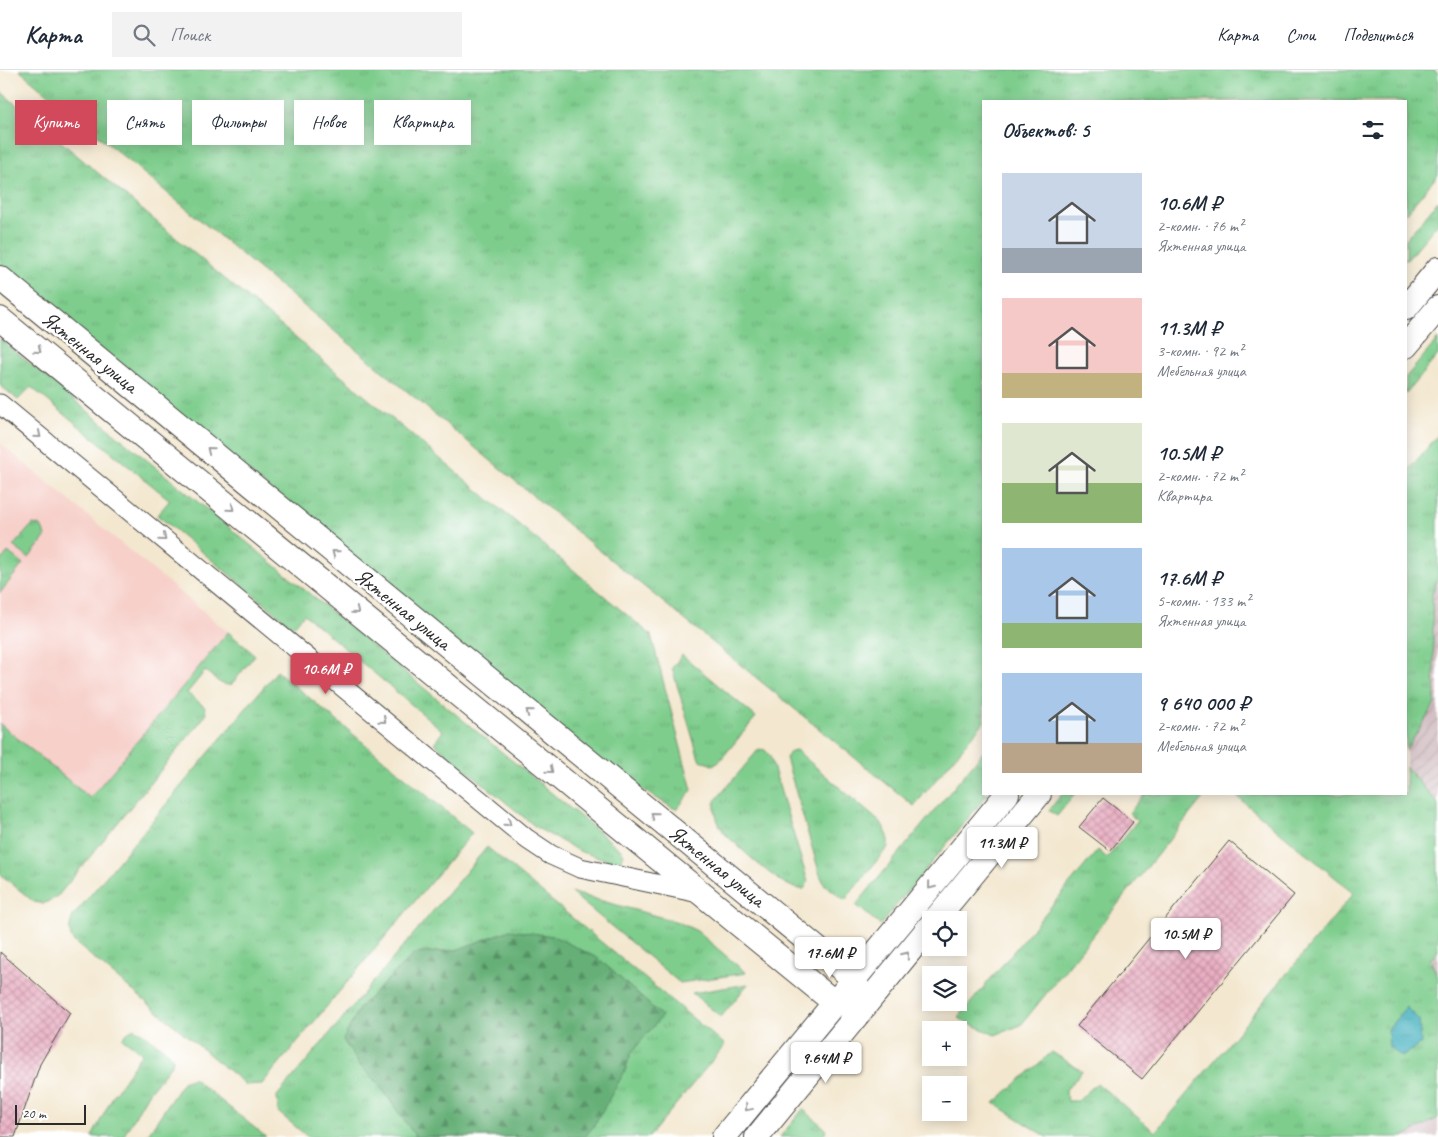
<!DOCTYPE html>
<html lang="ru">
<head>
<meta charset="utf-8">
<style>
	:root { --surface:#fff; --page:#f2f2f3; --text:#1f2937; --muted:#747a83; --line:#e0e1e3; --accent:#d1495b }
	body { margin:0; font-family:Caveat,sans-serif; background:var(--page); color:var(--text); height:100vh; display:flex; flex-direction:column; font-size:19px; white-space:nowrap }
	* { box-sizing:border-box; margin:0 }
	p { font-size:16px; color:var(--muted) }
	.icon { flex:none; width:28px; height:28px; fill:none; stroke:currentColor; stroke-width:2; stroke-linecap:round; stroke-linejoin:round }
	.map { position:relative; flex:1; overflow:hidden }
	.details { position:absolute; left:982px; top:30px; width:425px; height:695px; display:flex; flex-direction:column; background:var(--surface); border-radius:0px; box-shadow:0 2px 12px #0003 }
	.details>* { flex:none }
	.hud { position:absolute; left:15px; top:30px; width:475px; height:45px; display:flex; gap:10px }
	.buttons { position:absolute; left:922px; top:841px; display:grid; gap:10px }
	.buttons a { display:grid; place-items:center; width:45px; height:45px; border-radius:0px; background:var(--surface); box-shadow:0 2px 12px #0003; font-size:25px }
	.scale { position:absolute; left:15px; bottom:12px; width:71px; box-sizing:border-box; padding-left:5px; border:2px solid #2b2b2b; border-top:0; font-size:14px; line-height:18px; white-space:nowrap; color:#2b2b2b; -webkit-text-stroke:4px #fff; paint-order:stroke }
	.price { position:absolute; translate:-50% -42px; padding:0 11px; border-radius:5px; background:#fff; color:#222; font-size:16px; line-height:32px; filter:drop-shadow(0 1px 2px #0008) }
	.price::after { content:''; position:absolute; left:50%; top:30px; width:15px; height:11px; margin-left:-8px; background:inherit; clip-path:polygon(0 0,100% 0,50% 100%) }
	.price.current { background:var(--accent); color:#fff }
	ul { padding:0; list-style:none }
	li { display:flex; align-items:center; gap:15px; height:125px; padding:0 20px }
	li span { display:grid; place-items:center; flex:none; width:140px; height:100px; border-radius:0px; color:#555 }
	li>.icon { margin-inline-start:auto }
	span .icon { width:60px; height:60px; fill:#fffc; stroke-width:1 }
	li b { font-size:21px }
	h2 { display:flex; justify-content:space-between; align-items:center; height:60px; padding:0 20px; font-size:21px }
	.tag { padding:0 18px; border-radius:0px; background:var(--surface); box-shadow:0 2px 12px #0003; font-size:18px; line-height:45px }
	.tag.current { background:var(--accent); color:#fff }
	header { display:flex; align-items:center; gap:30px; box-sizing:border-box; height:70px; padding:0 25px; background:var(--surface); border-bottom:1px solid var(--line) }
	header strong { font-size:24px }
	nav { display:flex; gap:28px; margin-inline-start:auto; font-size:18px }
	.search { width:350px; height:45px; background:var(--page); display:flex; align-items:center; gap:12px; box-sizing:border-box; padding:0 18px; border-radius:0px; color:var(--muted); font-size:19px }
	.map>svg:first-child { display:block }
</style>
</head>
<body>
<header>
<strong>Карта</strong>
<div class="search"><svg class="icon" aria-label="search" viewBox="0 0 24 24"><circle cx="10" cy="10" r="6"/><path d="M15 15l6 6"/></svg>Поиск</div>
<nav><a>Карта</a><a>Слои</a><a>Поделиться</a></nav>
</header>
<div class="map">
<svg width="1438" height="1067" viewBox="0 0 1438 1067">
	<defs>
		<pattern id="industrial-furrows" width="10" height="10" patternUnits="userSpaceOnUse" patternTransform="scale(1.25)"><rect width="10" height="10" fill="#d2bec2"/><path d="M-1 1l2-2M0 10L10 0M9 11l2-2" fill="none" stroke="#b4a3a7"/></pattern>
		<pattern id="grass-tufts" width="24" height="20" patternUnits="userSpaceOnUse" patternTransform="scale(1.25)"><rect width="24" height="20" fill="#7ecd8d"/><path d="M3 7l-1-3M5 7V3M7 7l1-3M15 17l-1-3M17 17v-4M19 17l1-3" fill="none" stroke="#6db07a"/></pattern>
		<pattern id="forest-firs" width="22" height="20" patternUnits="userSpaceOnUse" patternTransform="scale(1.25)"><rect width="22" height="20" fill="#66b078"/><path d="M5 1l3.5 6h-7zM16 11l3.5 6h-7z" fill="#548f63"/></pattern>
		<pattern id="water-ripples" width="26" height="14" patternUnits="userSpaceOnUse" patternTransform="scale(1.25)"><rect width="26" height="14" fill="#41afbe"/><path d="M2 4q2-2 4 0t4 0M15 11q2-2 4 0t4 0" fill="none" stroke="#378f9b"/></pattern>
		<pattern id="building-cross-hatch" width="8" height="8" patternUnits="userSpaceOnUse" patternTransform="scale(1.25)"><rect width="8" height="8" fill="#eaaec3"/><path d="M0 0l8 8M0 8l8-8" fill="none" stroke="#be8e9f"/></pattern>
	</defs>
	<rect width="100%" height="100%" fill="#fff"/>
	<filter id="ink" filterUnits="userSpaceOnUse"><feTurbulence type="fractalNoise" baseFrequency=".02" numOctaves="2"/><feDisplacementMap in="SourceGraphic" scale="10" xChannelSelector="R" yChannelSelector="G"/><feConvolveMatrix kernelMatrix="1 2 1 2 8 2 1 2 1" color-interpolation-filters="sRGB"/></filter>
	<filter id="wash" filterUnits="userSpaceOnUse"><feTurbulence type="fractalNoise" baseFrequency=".0096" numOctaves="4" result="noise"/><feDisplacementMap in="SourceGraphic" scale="20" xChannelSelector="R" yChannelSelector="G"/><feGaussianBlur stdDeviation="1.12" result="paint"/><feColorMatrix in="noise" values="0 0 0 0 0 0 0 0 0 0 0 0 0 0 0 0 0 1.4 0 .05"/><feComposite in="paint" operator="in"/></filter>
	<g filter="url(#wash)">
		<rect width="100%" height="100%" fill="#f3e7cf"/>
		<path fill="#f7d0ca" d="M 0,373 L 228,562 L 90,728 L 0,654 Z"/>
		<path fill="url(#industrial-furrows)" d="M 1438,505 L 1438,734 L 1406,697 L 1406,680 L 1435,634 L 1432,525 Z
			M 1438,881 L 1438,907 L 1430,890 Z"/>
		<path fill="#d2bec2" d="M 1438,1048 L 1438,1067 L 1403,1067 L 1426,1055 Z"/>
		<path fill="url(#grass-tufts)" stroke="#547c5c" d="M 19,0 L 1434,0 L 1438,3 L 1438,105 L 1406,143 L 1406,31 L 984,31 L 984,652 L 914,736 L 583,467 Z
			M 0,21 L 651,565 L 692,720 L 677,739 L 673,738 L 617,705 L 0,197 Z
			M 1438,131 L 1438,153 L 1406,191 L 1406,169 Z
			M 0,269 L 622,781 L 624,785 L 619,793 L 581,782 L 537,758 L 434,673 L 443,661 L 304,544 L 293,557 L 157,445 L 170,430 L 31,317 L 18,330 L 0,315 Z
			M 1438,269 L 1438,285 L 1406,323 L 1406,307 Z
			M 1438,365 L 1438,505 L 1432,525 L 1435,634 L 1406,680 L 1406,403 Z
			M 33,454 L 41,456 L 46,466 L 29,488 L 13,476 Z
			M 8,482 L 23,494 L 0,523 L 0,492 Z
			M 228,562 L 255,585 L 232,614 C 221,618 213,606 205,601 L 187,623 L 205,637 L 206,645 L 57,827 L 43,834 L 34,832 L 0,804 L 0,654 L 90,728 Z
			M 682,585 L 756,647 L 718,693 L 712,695 L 699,689 L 672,598 Z
			M 277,601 L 472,763 L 262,1014 L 246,1015 L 73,871 C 68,861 69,856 73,846 Z
			M 759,679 L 765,680 L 770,686 L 808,812 L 804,819 C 784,822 741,778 725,764 C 718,755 714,743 715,731 Z
			M 796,680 L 882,754 L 888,766 L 888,777 L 845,830 L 825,815 L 820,805 L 786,688 L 791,681 Z
			M 984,681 L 984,724 L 988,724 L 880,855 L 856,835 Z
			M 1406,697 L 1438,734 L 1438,881 L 1430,890 L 1438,907 L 1438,1048 L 1403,1067 L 1047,1067 L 994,1033 L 1052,982 L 1082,1001 L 1066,1020 L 1067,1031 L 1078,1031 L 1097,1013 L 1155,1062 L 1354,823 L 1234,724 L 1406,724 Z
			M 1062,724 L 1075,724 L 1057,746 L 1049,740 Z
			M 1145,724 L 1206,724 L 1021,955 L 995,965 L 958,948 L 1098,780 L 1107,788 L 1137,751 L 1129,743 Z
			M 487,777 L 725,975 L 649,1067 L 308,1067 L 278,1042 L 277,1026 Z
			M 570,822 L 678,852 L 697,861 L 746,903 L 680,913 Z
			M 748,914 L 721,947 L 692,923 Z
			M 133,958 L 142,962 L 170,984 L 173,989 L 172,994 L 149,1022 L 123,1067 L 92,1067 L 113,1026 L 142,983 L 122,968 Z
			M 193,1008 L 266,1067 L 146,1067 L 183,1012 Z
			M 803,1039 L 827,1060 L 821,1067 L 780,1067 Z"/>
		<path fill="url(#forest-firs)" stroke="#486e52" d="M 510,860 L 553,866 L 598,888 L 662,946 L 631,983 L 625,1001 L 593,1057 L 585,1067 L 416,1067 L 377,1012 L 360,996 L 343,970 L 360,937 L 414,884 L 456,880 Z"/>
		<path fill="url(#water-ripples)" stroke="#366d74" d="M 1406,937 L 1419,950 L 1421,974 L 1402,987 L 1389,977 L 1388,959 Z"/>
		<g id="blocks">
			<path fill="url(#building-cross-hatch)" d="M 1103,728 L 1133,752 L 1110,781 L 1079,757 Z
				M 1229,771 L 1294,825 L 1142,1009 L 1077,956 Z
				M 0,882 L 70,943 L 40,994 L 15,1067 L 0,1067 Z"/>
		</g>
	</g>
	<g filter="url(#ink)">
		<use href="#blocks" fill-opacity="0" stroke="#494744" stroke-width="1"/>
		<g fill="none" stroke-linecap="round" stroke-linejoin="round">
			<defs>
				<path id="minor" d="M 0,334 L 527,769 L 551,785 L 580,798 L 699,823"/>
				<path id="tertiary" d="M 0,208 L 854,909 L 865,936
					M 1406,238 L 1438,199
					M 0,249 L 835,933 L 865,936
					M 1406,276 L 1438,238
					M 935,850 L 1039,724
					M 724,1067 L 1007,724
					M 757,1067 L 931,855"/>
			</defs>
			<use href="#minor" stroke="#494744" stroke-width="21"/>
			<use href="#tertiary" stroke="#494744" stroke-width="26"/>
			<use href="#minor" stroke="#fff" stroke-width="19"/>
			<use href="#tertiary" stroke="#fff" stroke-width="24"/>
		</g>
		<defs><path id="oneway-chevron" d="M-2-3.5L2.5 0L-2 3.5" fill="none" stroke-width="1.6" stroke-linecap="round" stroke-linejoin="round" transform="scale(1.25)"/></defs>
		<g stroke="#a0a0a0">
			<use href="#oneway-chevron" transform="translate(38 280) rotate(39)"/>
			<use href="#oneway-chevron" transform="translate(38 365) rotate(40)"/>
			<use href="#oneway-chevron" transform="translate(210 380) rotate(-141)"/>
			<use href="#oneway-chevron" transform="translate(231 438) rotate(39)"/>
			<use href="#oneway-chevron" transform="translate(163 468) rotate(40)"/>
			<use href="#oneway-chevron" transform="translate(335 483) rotate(-141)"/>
			<use href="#oneway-chevron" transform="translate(356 541) rotate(39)"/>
			<use href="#oneway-chevron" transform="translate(529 642) rotate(-141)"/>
			<use href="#oneway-chevron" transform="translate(383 650) rotate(40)"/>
			<use href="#oneway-chevron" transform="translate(550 700) rotate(39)"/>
			<use href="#oneway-chevron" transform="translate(654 745) rotate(-141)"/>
			<use href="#oneway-chevron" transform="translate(508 753) rotate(40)"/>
			<use href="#oneway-chevron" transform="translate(931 816) rotate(129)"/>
			<use href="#oneway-chevron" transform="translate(906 885) rotate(-51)"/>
			<use href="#oneway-chevron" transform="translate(748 1038) rotate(130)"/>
		</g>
	</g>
	<g text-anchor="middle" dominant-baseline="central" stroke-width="5" stroke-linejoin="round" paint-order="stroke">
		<g font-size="21" fill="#2b2b2b" stroke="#fff">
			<text transform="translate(90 282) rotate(39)">Яхтенная улица</text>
			<text transform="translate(403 539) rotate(39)">Яхтенная улица</text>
			<text transform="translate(717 796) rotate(39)">Яхтенная улица</text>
		</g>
	</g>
</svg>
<div class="buttons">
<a><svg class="icon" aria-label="locate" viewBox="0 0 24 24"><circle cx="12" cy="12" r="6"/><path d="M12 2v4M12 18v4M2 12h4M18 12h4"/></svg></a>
<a><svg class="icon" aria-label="layers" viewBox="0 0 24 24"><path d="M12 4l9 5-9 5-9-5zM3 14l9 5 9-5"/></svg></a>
<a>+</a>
<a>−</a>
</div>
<div class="scale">20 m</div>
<b class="price current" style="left:326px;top:625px">10.6M ₽</b>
<b class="price" style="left:1002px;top:799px">11.3M ₽</b>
<b class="price" style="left:1186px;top:890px">10.5M ₽</b>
<b class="price" style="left:830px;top:909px">17.6M ₽</b>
<b class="price" style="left:826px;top:1014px">9.64M ₽</b>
<div class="hud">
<a class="tag current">Купить</a>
<a class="tag">Снять</a>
<a class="tag">Фильтры</a>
<a class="tag">Новое</a>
<a class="tag">Квартира</a>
</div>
<section class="details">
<h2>Объектов: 5<svg class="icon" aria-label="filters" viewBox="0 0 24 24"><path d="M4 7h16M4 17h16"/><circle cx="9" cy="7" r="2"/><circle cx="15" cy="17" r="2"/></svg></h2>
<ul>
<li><span style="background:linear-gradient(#c9d6e8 75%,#9aa5b1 0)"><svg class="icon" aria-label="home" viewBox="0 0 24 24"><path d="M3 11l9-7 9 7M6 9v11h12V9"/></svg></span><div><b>10.6M ₽</b><p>2-комн. · 76 m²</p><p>Яхтенная улица</p></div></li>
<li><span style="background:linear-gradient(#f6c9c9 75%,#c2b280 0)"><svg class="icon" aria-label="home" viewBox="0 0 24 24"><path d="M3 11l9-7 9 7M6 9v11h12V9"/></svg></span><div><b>11.3M ₽</b><p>3-комн. · 92 m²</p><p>Мебельная улица</p></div></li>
<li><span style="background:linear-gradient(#dfe7d0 60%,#8fb573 0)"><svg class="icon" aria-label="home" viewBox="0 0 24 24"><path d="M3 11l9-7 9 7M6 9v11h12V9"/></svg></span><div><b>10.5M ₽</b><p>2-комн. · 72 m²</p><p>Квартира</p></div></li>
<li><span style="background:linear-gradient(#a9c7e8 75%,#8fb573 0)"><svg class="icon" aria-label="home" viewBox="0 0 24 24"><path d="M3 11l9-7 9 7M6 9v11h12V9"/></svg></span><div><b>17.6M ₽</b><p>5-комн. · 133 m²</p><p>Яхтенная улица</p></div></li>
<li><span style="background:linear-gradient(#a9c7e8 70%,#b9a48a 0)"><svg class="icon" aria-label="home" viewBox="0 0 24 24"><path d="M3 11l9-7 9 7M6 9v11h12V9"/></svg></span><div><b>9 640 000 ₽</b><p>2-комн. · 72 m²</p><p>Мебельная улица</p></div></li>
</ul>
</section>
</div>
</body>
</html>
